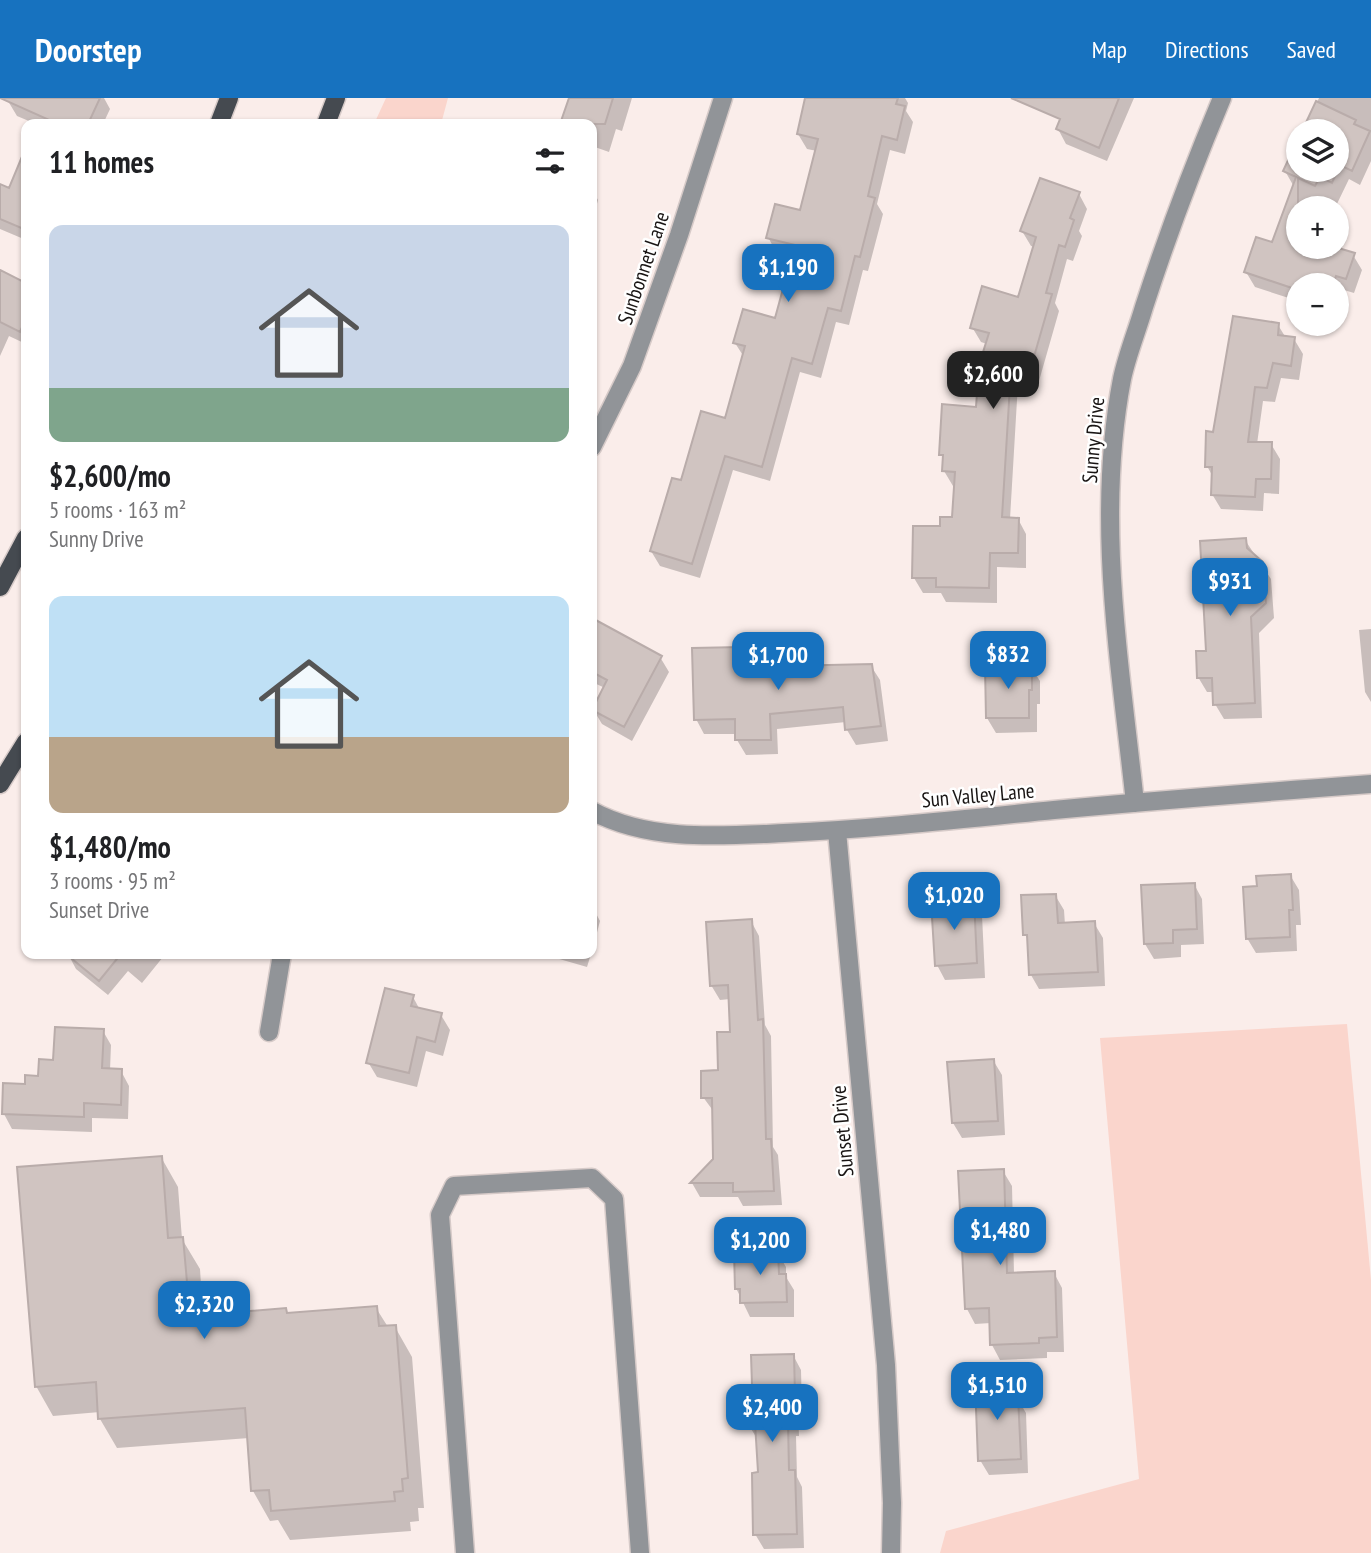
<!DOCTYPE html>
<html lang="en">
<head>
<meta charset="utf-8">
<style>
	:root { --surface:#fff; --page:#f2f2f2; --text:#202124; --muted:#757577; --accent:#1772bf }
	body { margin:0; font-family:"PT Sans Narrow",sans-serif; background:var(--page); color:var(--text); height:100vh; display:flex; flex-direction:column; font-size:26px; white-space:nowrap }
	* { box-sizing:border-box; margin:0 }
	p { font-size:23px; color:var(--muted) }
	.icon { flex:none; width:38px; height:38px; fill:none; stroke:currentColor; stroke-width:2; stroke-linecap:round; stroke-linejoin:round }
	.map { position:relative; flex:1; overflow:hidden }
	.sheet { position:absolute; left:21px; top:21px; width:576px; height:840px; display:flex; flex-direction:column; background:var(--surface); border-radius:14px; box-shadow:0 2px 5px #0004 }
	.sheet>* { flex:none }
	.controls { position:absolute; left:1286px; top:21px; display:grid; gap:14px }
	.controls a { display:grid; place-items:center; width:63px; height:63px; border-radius:50%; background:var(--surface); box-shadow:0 2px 5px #0004; font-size:35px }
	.price { position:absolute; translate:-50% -60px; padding:0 16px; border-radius:14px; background:var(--accent); color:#fff; font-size:23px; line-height:46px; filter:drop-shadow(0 2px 4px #0008) }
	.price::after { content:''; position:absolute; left:50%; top:42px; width:21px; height:16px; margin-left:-10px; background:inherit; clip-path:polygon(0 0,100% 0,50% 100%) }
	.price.selected { background:#222; color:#fff }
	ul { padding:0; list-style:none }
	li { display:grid; align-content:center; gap:14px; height:371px; padding:0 28px }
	li span { display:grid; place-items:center; height:217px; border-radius:14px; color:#555 }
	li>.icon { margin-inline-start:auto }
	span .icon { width:126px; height:126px; fill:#fffc; stroke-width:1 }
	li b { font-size:30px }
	h2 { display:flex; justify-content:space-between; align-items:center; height:84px; padding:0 28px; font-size:30px }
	header { display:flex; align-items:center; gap:42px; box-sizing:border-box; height:98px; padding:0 35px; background:var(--accent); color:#fff }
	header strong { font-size:33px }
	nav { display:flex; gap:38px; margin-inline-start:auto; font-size:24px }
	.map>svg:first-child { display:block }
</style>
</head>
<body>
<header>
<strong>Doorstep</strong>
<nav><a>Map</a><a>Directions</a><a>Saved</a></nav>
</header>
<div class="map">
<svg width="1371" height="1455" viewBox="0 0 1371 1455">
	<rect width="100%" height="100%" fill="#faedea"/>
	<path fill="#fad5cc" d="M 386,0 L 448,0 L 441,26 L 374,26 Z
		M 1347,926 L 1371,1182 L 1371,1455 L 940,1455 L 946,1433 L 1139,1381 L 1100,940 Z"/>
	<path fill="#0003" d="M 9,0 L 104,0 L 110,11 L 103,26 L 36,26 L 17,18 L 8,3 Z
		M 571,0 L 632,0 L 622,33 L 616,31 L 609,54 L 592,48 L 592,26 L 562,26 Z
		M 843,0 L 905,0 L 908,5 L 906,13 L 913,24 L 905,56 L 890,52 L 877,106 L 883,116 L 868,173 L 863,172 L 849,227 L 836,224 L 821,280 L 800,274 L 770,383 L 733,372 L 700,480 L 660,468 L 651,453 L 682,385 L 726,322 L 744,259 L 735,245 L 776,222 L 794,159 L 776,154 L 768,139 L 802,114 L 817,53 L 807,51 L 798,36 Z
		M 1071,0 L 1134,0 L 1107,63 L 1066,46 L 1058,31 Z
		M 1319,0 L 1371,0 L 1371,63 L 1360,87 L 1349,81 L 1335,110 L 1298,110 L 1298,149 L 1328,149 L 1325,155 L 1329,156 L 1331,149 L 1337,149 L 1337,135 L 1343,146 L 1341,153 L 1353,157 L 1362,172 L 1354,195 L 1344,192 L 1339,208 L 1337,207 L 1337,187 L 1298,187 L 1298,203 L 1255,189 L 1246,174 L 1273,147 L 1293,87 L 1285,73 L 1298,45 L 1298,72 L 1337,72 L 1337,33 L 1304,33 Z
		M 26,53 L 26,142 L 0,131 L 0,88 L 10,92 Z
		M 592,91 L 598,102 L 592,125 Z
		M 1079,96 L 1087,111 L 1079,133 L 1082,138 L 1073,163 L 1067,161 L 1055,205 L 1059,213 L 1037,290 L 1018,285 L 1010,421 L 1018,421 L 1026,436 L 1026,470 L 997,469 L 997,505 L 946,504 L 941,495 L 923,495 L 914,480 L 941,430 L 953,420 L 956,388 L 953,388 L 944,373 L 944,363 L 941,356 L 978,311 L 987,246 L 981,244 L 972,229 L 1019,201 L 1035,149 L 1031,148 L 1022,133 Z
		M 0,174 L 22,185 L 26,193 L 26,246 L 9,238 L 0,258 Z
		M 1278,227 L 1286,240 L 1294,241 L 1303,256 L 1299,282 L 1281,280 L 1275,304 L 1263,303 L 1257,346 L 1271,346 L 1280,361 L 1279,396 L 1264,395 L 1263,413 L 1221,411 L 1212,396 L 1213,379 L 1207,368 L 1215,335 Z
		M 1245,442 L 1271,481 L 1274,520 L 1259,535 L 1262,620 L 1224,621 L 1215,606 L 1215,594 L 1207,594 L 1198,579 Z
		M 598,526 L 660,559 L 669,574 L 632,643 L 602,626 L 593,611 L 605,590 L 592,584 L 592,538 Z
		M 1371,531 L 1371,604 L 1365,594 L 1359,532 Z
		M 741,551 L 749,566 L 749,570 L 871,568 L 880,582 L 888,643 L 856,647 L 847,632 L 846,624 L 777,631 L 778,656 L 746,657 L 737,642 L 737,636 L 704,636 L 696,621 Z
		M 1031,569 L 1040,583 L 1040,606 L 1037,606 L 1037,634 L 996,635 L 987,620 Z
		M 1290,777 L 1299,792 L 1301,827 L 1296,827 L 1297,853 L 1256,855 L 1247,840 L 1258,790 Z
		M 1194,786 L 1202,801 L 1204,846 L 1181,847 L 1181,859 L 1154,861 L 1145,846 Z
		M 1055,797 L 1064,812 L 1065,827 L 1094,825 L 1103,840 L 1105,888 L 1039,891 L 1031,877 L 1029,844 L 1025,836 Z
		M 973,802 L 982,817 L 985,880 L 945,882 L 937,867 Z
		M 592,808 L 600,823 L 592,854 Z
		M 751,823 L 759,838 L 765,927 L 771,938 L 773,1049 L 778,1057 L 782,1107 L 743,1108 L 738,1099 L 700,1099 L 692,1085 L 714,1062 L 714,1014 L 703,999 L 720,974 L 732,936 L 730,901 L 720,902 L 711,887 Z
		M 68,856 L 161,856 L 163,859 L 142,885 L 128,873 L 108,897 L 76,871 Z
		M 542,856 L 591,856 L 587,869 Z
		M 413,899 L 420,912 L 441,917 L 450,932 L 443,958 L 426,953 L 417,989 L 377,979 L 368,964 Z
		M 103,933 L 111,947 L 110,972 L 121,973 L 129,988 L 128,1021 L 92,1020 L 92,1034 L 12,1031 L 4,1016 L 27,988 L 40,979 L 55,964 Z
		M 993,962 L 1002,977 L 1005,1037 L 962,1040 L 953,1025 Z
		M 161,1059 L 178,1089 L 182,1141 L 200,1171 L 203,1218 L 288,1216 L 376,1210 L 388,1229 L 395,1229 L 412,1259 L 424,1410 L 418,1410 L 419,1423 L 410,1424 L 411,1433 L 290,1442 L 278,1422 L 270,1423 L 253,1393 L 249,1340 L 117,1350 L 100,1321 L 100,1314 L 53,1318 L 36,1288 Z
		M 1003,1073 L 1012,1088 L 1014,1176 L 1054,1175 L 1062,1190 L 1064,1254 L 1047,1254 L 1047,1260 L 1000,1262 L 992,1247 L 991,1225 L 975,1226 L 967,1211 Z
		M 777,1154 L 786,1169 L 786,1179 L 794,1192 L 794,1219 L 750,1219 L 736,1190 Z
		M 793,1257 L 801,1272 L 802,1312 L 798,1312 L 799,1338 L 796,1338 L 797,1379 L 802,1389 L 804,1450 L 764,1451 L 755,1436 L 760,1376 L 756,1339 L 747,1324 L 753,1289 Z
		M 1008,1285 L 1026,1315 L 1028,1375 L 989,1377 L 980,1362 Z"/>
	<path fill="#d0c4c1" stroke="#b9acaa" stroke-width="2" d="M 0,0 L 100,0 L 88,26 L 58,26 Z
		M 569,0 L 613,0 L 605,26 L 560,26 Z
		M 805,0 L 898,0 L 896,6 L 905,8 L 897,42 L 882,38 L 868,98 L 875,100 L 860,159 L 855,158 L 841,213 L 828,210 L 812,266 L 792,260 L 762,369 L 725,358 L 692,466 L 650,453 L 672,380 L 681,382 L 701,313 L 725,320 L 745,248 L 733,245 L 743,211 L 775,220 L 795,147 L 766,140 L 775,106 L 800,112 L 818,41 L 797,36 Z
		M 1011,0 L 1119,0 L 1099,50 L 1056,31 L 1060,21 Z
		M 1316,3 L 1356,22 L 1354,26 L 1370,33 L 1352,73 L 1340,67 L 1332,85 L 1320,79 L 1315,88 L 1298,80 L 1298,149 L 1335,149 L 1355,155 L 1346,181 L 1336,178 L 1333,187 L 1298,187 L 1298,192 L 1244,174 L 1256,139 L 1272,144 L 1296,79 L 1283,73 L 1298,41 L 1298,72 L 1337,72 L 1337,33 L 1302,33 Z
		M 26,49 L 26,132 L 0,121 L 0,86 L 9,90 Z
		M 1040,80 L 1080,94 L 1070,120 L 1074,122 L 1065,149 L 1059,147 L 1046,195 L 1052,196 L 1029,276 L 1011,271 L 1002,419 L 1019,420 L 1018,455 L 990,455 L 989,490 L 936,489 L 936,480 L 912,480 L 913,428 L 940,428 L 940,419 L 952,419 L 955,374 L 942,373 L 943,357 L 939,357 L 942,306 L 976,309 L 979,267 L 989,235 L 970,230 L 982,188 L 1018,199 L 1036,139 L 1020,133 Z
		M 0,172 L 26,185 L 26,220 L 20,234 L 0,224 Z
		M 1233,218 L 1279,225 L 1278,237 L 1295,239 L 1291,268 L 1273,265 L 1267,290 L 1255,289 L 1248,344 L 1272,344 L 1271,381 L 1256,381 L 1255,399 L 1211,397 L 1212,369 L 1205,369 L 1206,333 L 1213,334 Z
		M 1246,440 L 1247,450 L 1263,464 L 1266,505 L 1251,519 L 1255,605 L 1213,607 L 1212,580 L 1197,580 L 1196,553 L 1206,553 L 1200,443 Z
		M 592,520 L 662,558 L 624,629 L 592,612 L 607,582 L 592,574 Z
		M 742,549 L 742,569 L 872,566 L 881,628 L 845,632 L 843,609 L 770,616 L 771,642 L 735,642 L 735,621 L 694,622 L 692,550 Z
		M 1032,567 L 1032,592 L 1029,592 L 1029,620 L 986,620 L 985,568 Z
		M 1291,776 L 1293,812 L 1289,812 L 1290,839 L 1246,841 L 1243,789 L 1257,788 L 1256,778 Z
		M 1195,785 L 1197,831 L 1173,832 L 1173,845 L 1144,846 L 1141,787 Z
		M 1056,796 L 1058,825 L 1095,823 L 1098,874 L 1029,877 L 1027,837 L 1023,837 L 1021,797 Z
		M 974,801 L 977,865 L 935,868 L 931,803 Z
		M 752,821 L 758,922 L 763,921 L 766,1041 L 771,1041 L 774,1093 L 733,1094 L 733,1085 L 690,1085 L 713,1061 L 712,1000 L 701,1000 L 701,973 L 718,972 L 717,934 L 730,934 L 728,887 L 710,888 L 706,824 Z
		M 66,856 L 121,856 L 99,883 Z
		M 385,890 L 414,897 L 411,908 L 442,915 L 435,944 L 417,939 L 409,975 L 366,965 Z
		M 55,929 L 104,931 L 102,970 L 122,971 L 121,1007 L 84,1005 L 84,1019 L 2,1016 L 3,985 L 25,986 L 25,977 L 38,978 L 39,961 L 53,962 Z
		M 994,961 L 998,1023 L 952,1025 L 947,964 Z
		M 162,1058 L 168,1140 L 183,1139 L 190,1218 L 286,1210 L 287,1215 L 377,1208 L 379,1228 L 396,1227 L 408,1380 L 402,1381 L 403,1393 L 394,1394 L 395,1403 L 271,1413 L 269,1392 L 251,1393 L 245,1310 L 98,1321 L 96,1284 L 35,1289 L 17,1069 Z
		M 1004,1071 L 1007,1175 L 1055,1173 L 1057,1239 L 1039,1240 L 1039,1245 L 990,1247 L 989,1210 L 965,1211 L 958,1073 Z
		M 778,1152 L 779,1176 L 786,1176 L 787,1204 L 740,1205 L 740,1191 L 735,1191 L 734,1153 Z
		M 794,1256 L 795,1298 L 791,1298 L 791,1324 L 788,1324 L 789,1372 L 795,1372 L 797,1436 L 753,1437 L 752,1375 L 758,1374 L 755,1325 L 746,1325 L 745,1287 L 752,1287 L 751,1257 Z
		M 1009,1283 L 1010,1298 L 1018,1298 L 1021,1361 L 978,1363 L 975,1284 Z"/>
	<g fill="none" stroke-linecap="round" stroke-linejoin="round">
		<defs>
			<path id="minor" d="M 592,349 L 632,268 L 679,137 L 723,0
				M 1135,705 C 1120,564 1095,421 1122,281 C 1127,257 1137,233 1144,209 C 1167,138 1193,69 1222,0
				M 592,713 C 650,744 720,738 784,735 C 874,731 964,721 1054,712 C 1159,702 1265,694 1371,686
				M 837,733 L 886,1267 L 892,1405 L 891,1455
				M 269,934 L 282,856
				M 465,1455 L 440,1117 L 454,1088 L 592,1080 L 614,1101 L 640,1455"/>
			<path id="major" d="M 219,26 L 229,0
				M 326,26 L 336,0
				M 0,489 L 26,440
				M 0,686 L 26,644"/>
		</defs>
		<use href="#minor" stroke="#d6cac8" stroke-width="21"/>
		<use href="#major" stroke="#d6cac8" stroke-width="21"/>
		<use href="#minor" stroke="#919498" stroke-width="18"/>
		<use href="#major" stroke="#454a50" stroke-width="18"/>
	</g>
	<g text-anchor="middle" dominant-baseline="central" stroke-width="5" stroke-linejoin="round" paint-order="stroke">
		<g font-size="21" fill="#191514" stroke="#fff">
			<text transform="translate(643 170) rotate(-71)">Sunbonnet Lane</text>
			<text transform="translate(1093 342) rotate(-85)">Sunny Drive</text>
			<text transform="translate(978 697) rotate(-5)">Sun Valley Lane</text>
			<text transform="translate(842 1033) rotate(-95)">Sunset Drive</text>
		</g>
	</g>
</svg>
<div class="controls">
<a><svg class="icon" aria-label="layers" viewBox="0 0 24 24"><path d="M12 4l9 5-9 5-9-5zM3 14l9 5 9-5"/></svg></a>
<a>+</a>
<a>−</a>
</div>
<b class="price" style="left:788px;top:206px">$1,190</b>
<b class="price selected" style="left:993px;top:313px">$2,600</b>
<b class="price" style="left:1230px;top:520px">$931</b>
<b class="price" style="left:1008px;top:593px">$832</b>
<b class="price" style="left:778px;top:594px">$1,700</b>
<b class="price" style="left:954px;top:834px">$1,020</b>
<b class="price" style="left:1000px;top:1169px">$1,480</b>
<b class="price" style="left:760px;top:1179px">$1,200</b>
<b class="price" style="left:204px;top:1243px">$2,320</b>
<b class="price" style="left:997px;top:1324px">$1,510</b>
<b class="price" style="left:772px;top:1346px">$2,400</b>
<section class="sheet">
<h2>11 homes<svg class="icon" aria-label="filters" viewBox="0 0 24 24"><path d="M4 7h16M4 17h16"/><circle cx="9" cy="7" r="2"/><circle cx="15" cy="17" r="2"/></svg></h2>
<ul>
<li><span style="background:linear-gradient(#c9d6e8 75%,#7fa58c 0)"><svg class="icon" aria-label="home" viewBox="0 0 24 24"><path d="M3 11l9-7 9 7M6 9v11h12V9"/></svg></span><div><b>$2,600/mo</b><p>5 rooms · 163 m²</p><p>Sunny Drive</p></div></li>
<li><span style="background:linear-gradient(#bfe0f5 65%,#b9a48a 0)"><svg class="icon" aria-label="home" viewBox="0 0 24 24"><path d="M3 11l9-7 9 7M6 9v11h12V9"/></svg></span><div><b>$1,480/mo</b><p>3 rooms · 95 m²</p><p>Sunset Drive</p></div></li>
</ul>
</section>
</div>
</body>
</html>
